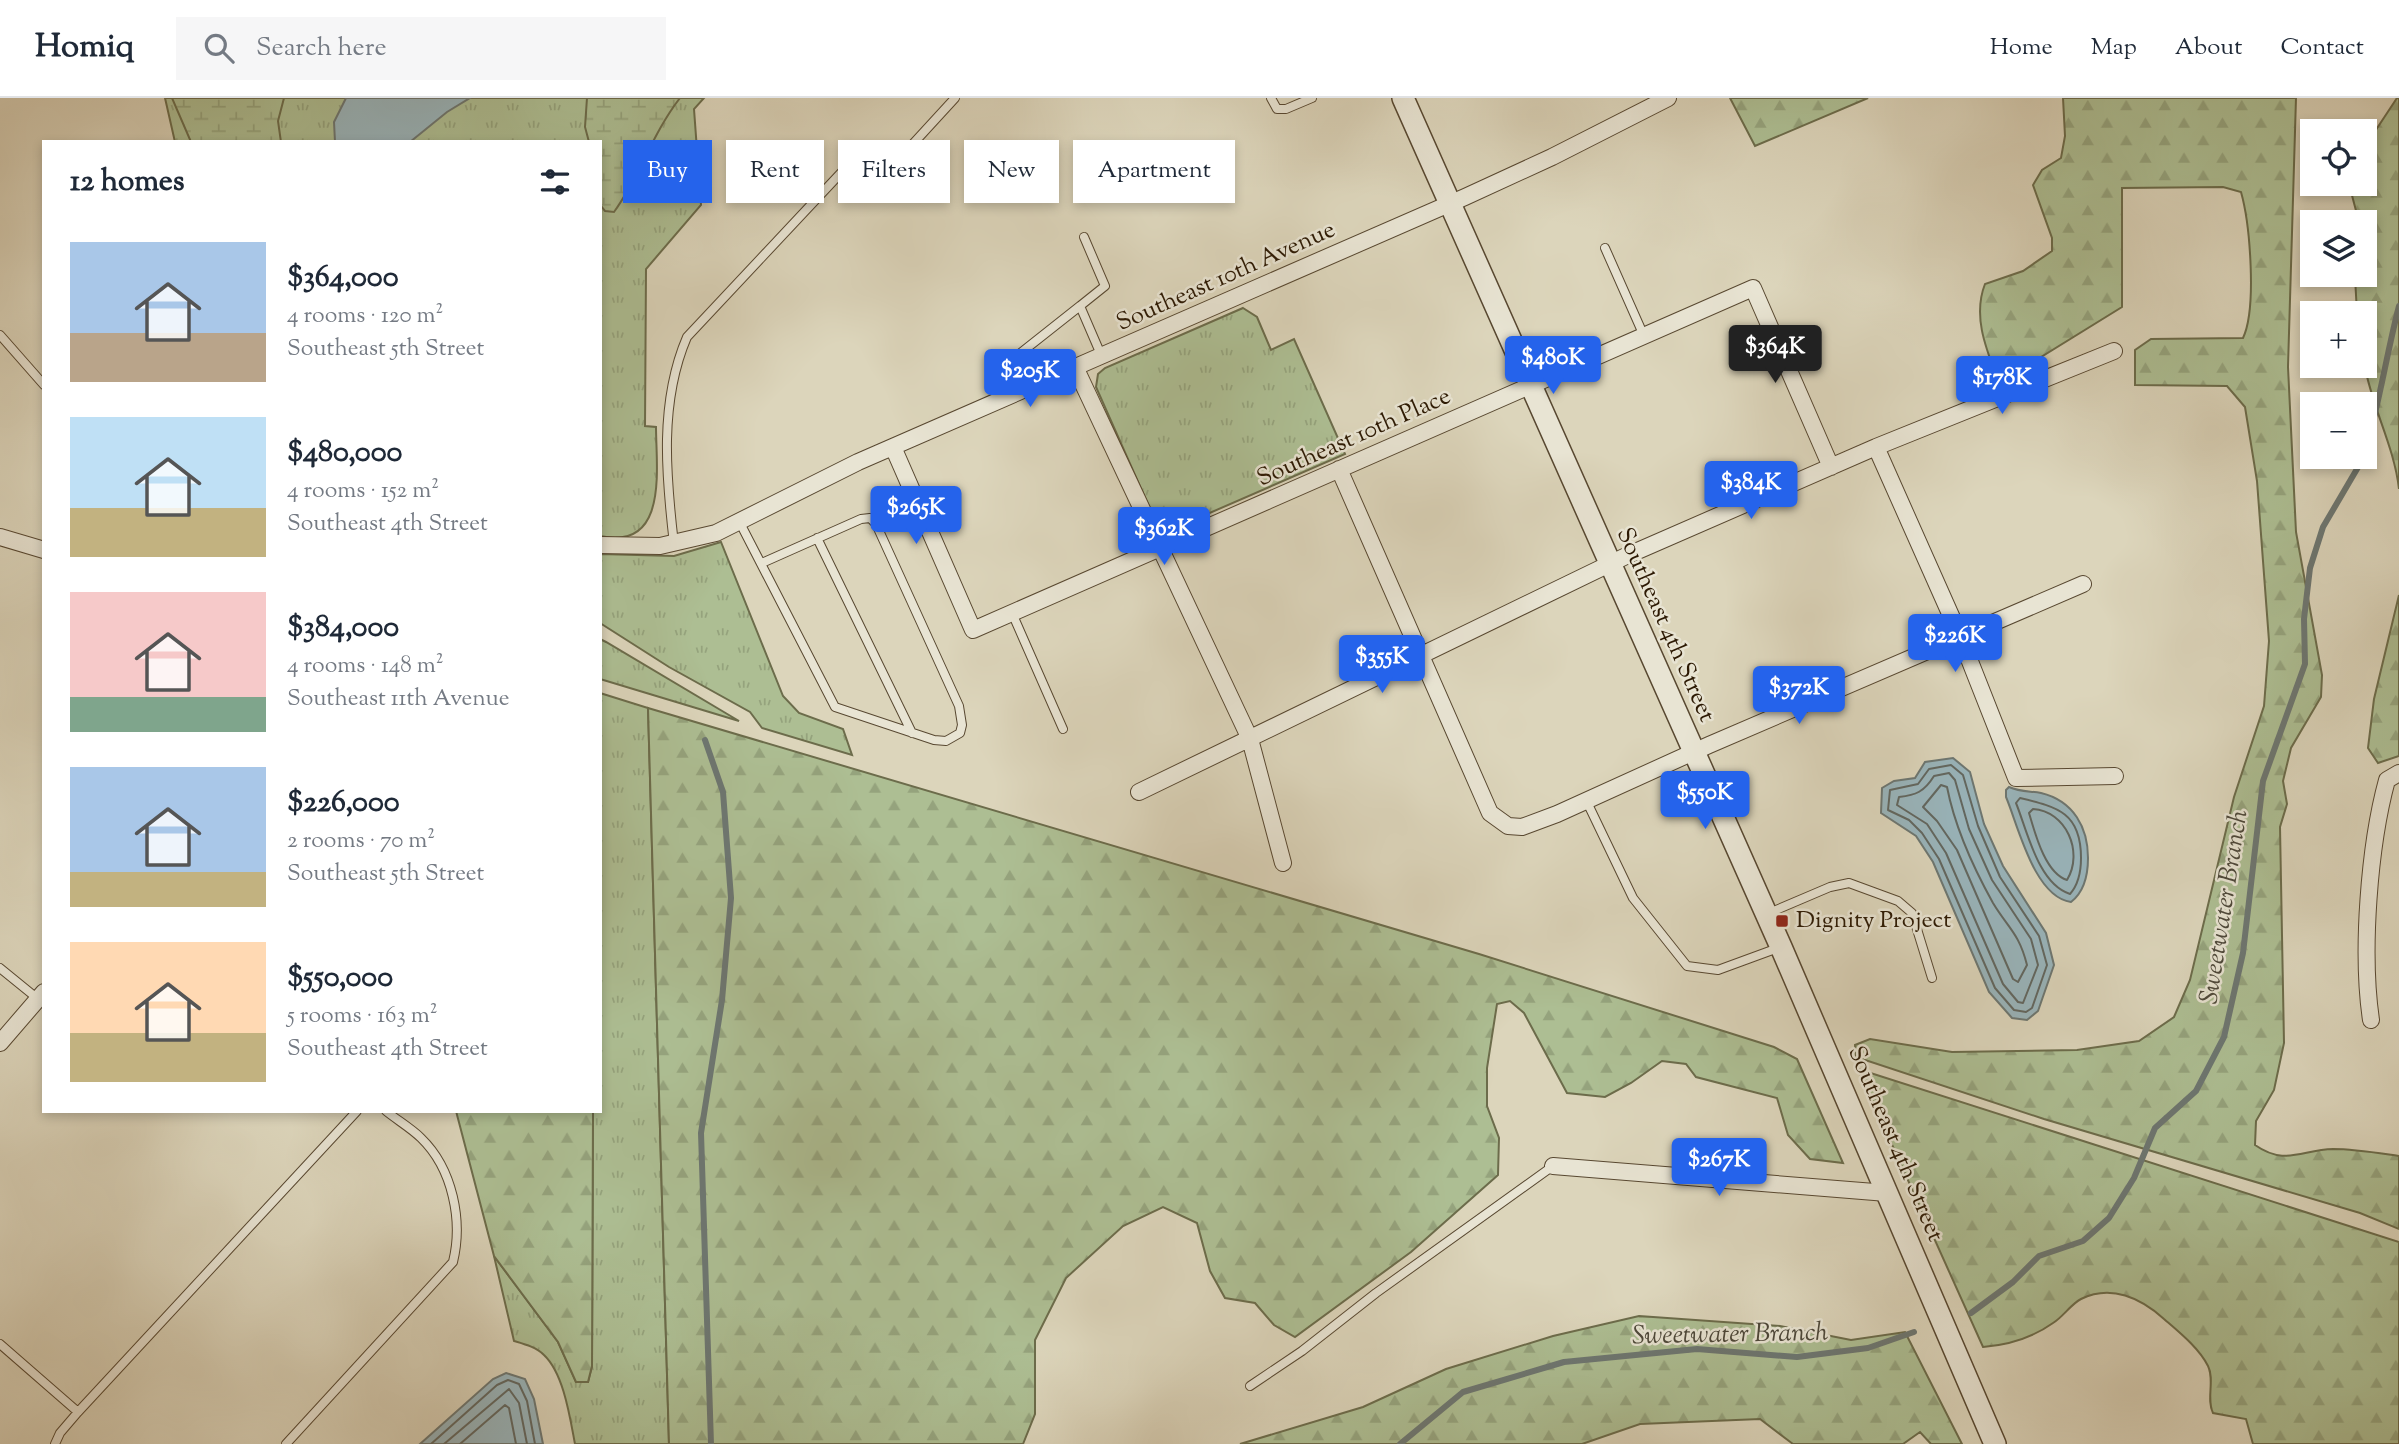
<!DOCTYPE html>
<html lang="en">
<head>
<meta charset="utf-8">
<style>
	:root { --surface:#fff; --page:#f6f6f7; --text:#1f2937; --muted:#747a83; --line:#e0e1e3; --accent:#2563eb }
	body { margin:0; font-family:"Sorts Mill Goudy",serif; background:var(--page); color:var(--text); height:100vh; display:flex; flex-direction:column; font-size:26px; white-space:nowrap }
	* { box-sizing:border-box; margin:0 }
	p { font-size:23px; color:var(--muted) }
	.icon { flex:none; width:38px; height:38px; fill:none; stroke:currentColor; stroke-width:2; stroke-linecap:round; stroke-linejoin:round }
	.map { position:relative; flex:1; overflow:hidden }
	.side { position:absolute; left:42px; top:42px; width:560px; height:973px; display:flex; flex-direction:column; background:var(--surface); border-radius:0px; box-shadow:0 4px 10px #0003 }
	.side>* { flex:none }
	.top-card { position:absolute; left:623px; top:42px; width:665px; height:63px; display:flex; gap:14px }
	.controls { position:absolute; left:2300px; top:21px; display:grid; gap:14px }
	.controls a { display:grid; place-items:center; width:77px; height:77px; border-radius:0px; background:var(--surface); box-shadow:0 4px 10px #0003; font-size:35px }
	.price { position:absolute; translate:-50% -60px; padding:0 16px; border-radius:7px; background:var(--accent); color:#fff; font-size:23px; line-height:46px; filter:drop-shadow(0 2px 4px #0008) }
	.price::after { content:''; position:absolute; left:50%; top:42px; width:21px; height:16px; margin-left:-10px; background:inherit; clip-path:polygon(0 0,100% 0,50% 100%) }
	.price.selected { background:#222; color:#fff }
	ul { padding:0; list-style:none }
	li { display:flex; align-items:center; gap:21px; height:175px; padding:0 28px }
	li span { display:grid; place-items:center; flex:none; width:196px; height:140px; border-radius:0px; color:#555 }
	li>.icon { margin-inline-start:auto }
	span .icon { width:84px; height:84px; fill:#fffc; stroke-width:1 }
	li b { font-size:30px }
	h2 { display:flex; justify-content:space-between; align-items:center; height:84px; padding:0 28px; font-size:30px }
	.pill { padding:0 24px; border-radius:0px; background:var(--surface); box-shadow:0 4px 10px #0003; font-size:24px; line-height:63px }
	.pill.selected { background:var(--accent); color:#fff }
	header { display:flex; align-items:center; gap:42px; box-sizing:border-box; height:98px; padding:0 35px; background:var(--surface); border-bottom:2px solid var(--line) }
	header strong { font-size:33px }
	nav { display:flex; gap:38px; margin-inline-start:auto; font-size:24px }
	.search { width:490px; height:63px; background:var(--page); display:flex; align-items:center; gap:18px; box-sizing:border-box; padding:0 24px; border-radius:0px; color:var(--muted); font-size:26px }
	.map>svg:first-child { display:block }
</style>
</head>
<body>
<header>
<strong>Homiq</strong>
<div class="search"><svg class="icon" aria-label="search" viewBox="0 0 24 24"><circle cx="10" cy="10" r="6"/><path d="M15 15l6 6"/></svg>Search here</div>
<nav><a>Home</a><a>Map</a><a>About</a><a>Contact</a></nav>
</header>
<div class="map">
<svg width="2399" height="1346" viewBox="0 0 2399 1346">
	<defs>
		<pattern id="grass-tufts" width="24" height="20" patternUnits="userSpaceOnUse" patternTransform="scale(1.75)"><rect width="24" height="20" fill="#adbe93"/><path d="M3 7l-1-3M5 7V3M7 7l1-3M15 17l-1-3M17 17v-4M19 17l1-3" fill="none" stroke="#95a37d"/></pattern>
		<pattern id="forest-firs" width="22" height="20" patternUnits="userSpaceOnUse" patternTransform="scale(1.75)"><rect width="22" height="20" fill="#adbe93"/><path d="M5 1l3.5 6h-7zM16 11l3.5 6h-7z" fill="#95a37d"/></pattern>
		<pattern id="wetland-marsh" width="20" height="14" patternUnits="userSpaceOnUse" patternTransform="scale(1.75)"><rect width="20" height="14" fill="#adbe93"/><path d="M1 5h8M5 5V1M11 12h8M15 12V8" fill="none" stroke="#95a37d"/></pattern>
	</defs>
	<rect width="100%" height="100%" fill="#dcd5bb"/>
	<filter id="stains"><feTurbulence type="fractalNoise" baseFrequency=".00286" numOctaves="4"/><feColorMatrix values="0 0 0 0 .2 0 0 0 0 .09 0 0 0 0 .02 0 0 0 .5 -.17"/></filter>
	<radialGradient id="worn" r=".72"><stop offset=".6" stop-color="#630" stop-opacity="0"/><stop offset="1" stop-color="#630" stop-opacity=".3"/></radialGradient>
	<path fill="url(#grass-tufts)" stroke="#6c6c4b" stroke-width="2" d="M 165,0 L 704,0 L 694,11 L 701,107 L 646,171 L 645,328 L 656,329 C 656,370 669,453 600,438 L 600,44 L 175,44 Z
		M 1243,210 L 1257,219 L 1271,252 L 1294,241 L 1345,356 L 1166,434 L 1155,422 L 1096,289 L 1098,276 L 1105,270 Z
		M 721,444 L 783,598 L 799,615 L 843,631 L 852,657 L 762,630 L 750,614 L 669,569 L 600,525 L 600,456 L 674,458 Z
		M 600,541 L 606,544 L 739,623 L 600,581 Z
		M 600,595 L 648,610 L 669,1346 L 575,1346 C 570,1320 564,1276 544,1257 C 536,1249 524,1246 514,1243 L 494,1158 L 558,1244 L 576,1284 L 588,1284 L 592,1268 L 593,1013 L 600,1013 Z"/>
	<path fill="url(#forest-firs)" stroke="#6c6c4b" stroke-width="2" d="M 1730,0 L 1868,0 L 1755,48 Z
		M 2063,0 L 2296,0 L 2288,269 L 2296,434 L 2322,577 L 2321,599 L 2291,650 L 2283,683 L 2287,706 L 2280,729 L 2284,945 L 2274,992 L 2256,1023 L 2255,1047 C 2285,1068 2301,1052 2333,1051 C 2355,1051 2378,1055 2399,1058 L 2399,1131 L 2360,1115 L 2044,1021 L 1856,959 L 1855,947 L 1870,941 L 1952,954 L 2077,952 L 2139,943 L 2174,919 L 2190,882 L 2234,699 L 2264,608 L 2269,543 L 2257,383 L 2245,309 L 2227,288 L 2135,287 L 2135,252 L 2151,241 L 2243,240 C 2257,210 2250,126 2241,94 L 2223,89 L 2122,90 L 2122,209 L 1999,285 C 1987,253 1972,219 1985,186 L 2023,173 L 2052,153 L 2052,140 L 2033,87 L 2042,72 L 2061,60 L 2065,38 Z
		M 2397,0 L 2399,0 L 2399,391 C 2394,347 2371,308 2364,264 C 2362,249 2364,231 2364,215 L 2357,215 L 2355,179 L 2364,177 L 2364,124 L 2359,124 L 2349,86 L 2364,86 L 2364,50 Z
		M 2399,497 L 2399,658 L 2378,665 L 2368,650 L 2374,601 Z
		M 648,610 L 1479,856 L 1774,949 L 1797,961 L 1843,1065 L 1810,1061 L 1788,1037 L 1777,1000 L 1696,979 L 1686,966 L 1662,963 L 1631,985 L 1605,999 L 1567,995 L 1524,915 L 1510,903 L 1497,906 L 1487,970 L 1487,1008 L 1499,1040 L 1498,1077 L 1411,1154 L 1295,1239 L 1274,1227 L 1255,1205 L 1225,1200 L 1210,1173 L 1197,1125 L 1163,1109 L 1123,1128 L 1066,1180 L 1035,1242 L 1035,1316 L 1023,1346 L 669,1346 Z
		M 1858,971 L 2399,1144 L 2399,1346 L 2253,1346 L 2246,1321 L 2213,1315 C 2206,1301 2215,1282 2208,1268 C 2199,1250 2179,1234 2164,1221 C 2141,1200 2111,1186 2081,1201 C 2071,1206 2063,1219 2053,1225 C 2032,1240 2008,1247 1983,1249 Z
		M 456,1013 L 593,1013 L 592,1268 L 588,1284 L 576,1284 L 558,1244 L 494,1158 Z
		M 1639,1218 L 1780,1228 L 1851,1242 L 1905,1234 L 1962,1346 L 1931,1346 L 1920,1334 L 1903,1346 L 1793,1346 L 1760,1321 L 1640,1326 L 1582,1346 L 1240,1346 L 1363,1309 L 1446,1271 L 1553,1238 Z"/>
	<path fill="url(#wetland-marsh)" stroke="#6c6c4b" stroke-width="2" d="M 172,0 L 284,0 L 278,23 L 281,44 L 191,44 Z
		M 587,0 L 680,0 C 652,36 639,80 614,114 L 605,113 L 600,107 L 600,44 L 589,44 L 585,29 Z"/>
	<path fill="#99b5bc" stroke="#6d7772" stroke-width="2" d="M 346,0 L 470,0 L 447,14 L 410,44 L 335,44 L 334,24 Z
		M 1953,660 L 1970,674 L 1984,726 L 2003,768 L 2046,835 L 2054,867 L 2038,913 L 2027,922 L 2012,920 L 1989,894 L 1933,764 L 1916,738 L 1881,715 L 1882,690 L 1894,683 L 1915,680 L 1925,664 Z
		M 2009,689 C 2020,694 2030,693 2041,695 C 2074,703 2088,730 2088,760 C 2088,777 2084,794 2071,804 C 2034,799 2018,727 2006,699 L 2006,692 Z
		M 506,1275 L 525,1281 L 534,1301 L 543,1346 L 420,1346 L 493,1281 Z"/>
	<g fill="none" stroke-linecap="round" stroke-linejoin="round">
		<path stroke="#626760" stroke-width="2" d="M 1951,667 L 1963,677 L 1978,728 L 2000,779 L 2039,838 L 2047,867 L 2032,910 L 2026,914 L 2014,912 L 1995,890 L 1939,761 L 1922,735 L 1909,722 L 1888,712 L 1890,692 L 1918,686 L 1929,671 Z
			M 1949,675 L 1955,682 L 1969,731 L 1992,782 L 2031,841 L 2038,867 L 2023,905 L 2018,904 L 2003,886 L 1946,755 L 1927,726 L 1897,707 L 1899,699 C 1916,697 1924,694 1934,678 Z
			M 1941,687 L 1947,689 C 1955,730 1973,769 1993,805 C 2008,830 2019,835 2027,867 L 2018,884 L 2013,881 L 1957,752 L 1937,723 L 1923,709 Z
			M 2020,700 C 2058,709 2081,715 2081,760 C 2081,773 2078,787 2070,796 C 2038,786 2027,732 2016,705 Z
			M 2033,711 C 2066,713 2084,754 2067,782 C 2045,775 2035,735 2029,715 Z
			M 431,1346 L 497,1287 L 508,1282 L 519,1286 L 527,1303 L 535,1346
			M 444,1346 L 509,1291 L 519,1305 L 527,1346
			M 460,1346 L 505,1307 L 509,1310 L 516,1346"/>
		<path stroke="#6d7772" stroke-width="6" d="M 2364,357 C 2379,308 2386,258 2399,208
			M 705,642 L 723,694 L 731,800 L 722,902 L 701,1035 L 711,1346
			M 1971,1215 L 2013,1184 L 2039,1158 L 2083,1143 L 2109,1120 L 2134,1080 L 2155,1030 L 2196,993 L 2224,939 L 2243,855 L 2263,683 L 2305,566 L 2304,521 L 2310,470 L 2323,429 L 2364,359
			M 1400,1346 L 1463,1294 L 1564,1264 L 1697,1251 L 1797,1259 L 1868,1250 L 1914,1234"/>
		<defs>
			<path id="service" d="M 1271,0 L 1277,11 L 1286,11 L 1312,0
				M 1605,150 L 1644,238
				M 1080,208 L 1105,188 L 1084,139
				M 0,237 L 44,287
				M 1008,300 L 999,272 L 1080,208 L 1102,259
				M 740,425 L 835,609 L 934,642 L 946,643 L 960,635 L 962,627 L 959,608 L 876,426 L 870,420 L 861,421 L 762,465
				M 817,440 L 912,635
				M 674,446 C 666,378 659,304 687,239 L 853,62 L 877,85 L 955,0
				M 1012,515 L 1063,631
				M 1586,702 L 1633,800 L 1687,868 L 1718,872 L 1778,850
				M 1769,815 L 1830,789 L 1849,785 L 1898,803 L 1912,815 L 1932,880
				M 0,870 L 38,901
				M 0,1246 L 78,1314
				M 1250,1288 L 1302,1253 L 1376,1195 L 1553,1068
				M 55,1346 L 60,1335 L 78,1314 L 357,1013
				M 286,1346 L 453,1164 C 463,1123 453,1071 421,1040 C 411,1030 397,1022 386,1013"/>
			<path id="minor" d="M 1076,271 L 1250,641 L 1283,765
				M 893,349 L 973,532 L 1753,190 L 1831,369
				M 1876,349 L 1960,538 L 2016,680 L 2115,678
				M 1339,371 L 1490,715 L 1508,728 L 1522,729 L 1557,716 L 1709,647 L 2083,486
				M 0,439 L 44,452
				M 600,447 L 660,448 L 716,435 L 858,364 L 1465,99 L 1552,59 L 1668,0
				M 1139,694 L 1626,458 L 1876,349 L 2114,253
				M 2371,922 C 2361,854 2369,748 2387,682 L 2399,675
				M 0,945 L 44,894
				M 1553,1068 L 1887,1095"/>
			<path id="tertiary" d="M 1403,0 L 1781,849 L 1995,1346"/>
		</defs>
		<use href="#service" stroke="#584831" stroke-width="10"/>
		<use href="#minor" stroke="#584831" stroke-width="18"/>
		<use href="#tertiary" stroke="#584831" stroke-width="24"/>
		<use href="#service" stroke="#e8e4d3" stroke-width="8"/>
		<use href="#minor" stroke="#e8e4d3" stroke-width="16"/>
		<use href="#tertiary" stroke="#e8e4d3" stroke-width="21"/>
	</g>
	<rect fill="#8f2418" stroke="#e8e4d3" stroke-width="2.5" x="1775" y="816" width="14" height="14" rx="3.5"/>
	<g text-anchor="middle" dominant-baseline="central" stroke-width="5" stroke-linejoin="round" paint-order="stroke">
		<g font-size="24" fill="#2c1903" stroke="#e8e4d3">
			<text transform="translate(1226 179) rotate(-24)">Southeast 10th Avenue</text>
			<text transform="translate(1354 340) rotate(-24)">Southeast 10th Place</text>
			<text transform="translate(1665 527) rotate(66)">Southeast 4th Street</text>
			<text transform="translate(1895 1046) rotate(67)">Southeast 4th Street</text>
		</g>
		<g font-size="24" fill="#2c1903" stroke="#e8e4d3" text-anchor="start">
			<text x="1796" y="823">Dignity Project</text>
		</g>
		<g font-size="26" font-style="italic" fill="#4d483a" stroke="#e8e4d3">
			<text transform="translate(2225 809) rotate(-81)">Sweetwater Branch</text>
			<text transform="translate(1730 1237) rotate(-1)">Sweetwater Branch</text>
		</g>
	</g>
	<rect width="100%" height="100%" filter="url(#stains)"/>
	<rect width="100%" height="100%" fill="url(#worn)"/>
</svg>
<div class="controls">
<a><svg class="icon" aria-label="locate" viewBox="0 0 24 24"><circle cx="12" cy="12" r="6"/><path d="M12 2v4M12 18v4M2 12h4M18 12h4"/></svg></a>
<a><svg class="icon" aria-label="layers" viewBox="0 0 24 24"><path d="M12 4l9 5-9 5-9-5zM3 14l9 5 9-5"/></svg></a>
<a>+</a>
<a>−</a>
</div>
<b class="price selected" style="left:1775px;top:287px">$364K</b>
<b class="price" style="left:1553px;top:298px">$480K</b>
<b class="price" style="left:1030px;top:311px">$205K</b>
<b class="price" style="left:2002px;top:318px">$178K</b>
<b class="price" style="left:1751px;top:423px">$384K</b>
<b class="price" style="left:916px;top:448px">$265K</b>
<b class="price" style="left:1164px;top:469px">$362K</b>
<b class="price" style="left:1955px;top:576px">$226K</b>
<b class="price" style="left:1382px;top:597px">$355K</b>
<b class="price" style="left:1799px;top:628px">$372K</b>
<b class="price" style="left:1705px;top:733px">$550K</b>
<b class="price" style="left:1719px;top:1100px">$267K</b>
<div class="top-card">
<a class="pill selected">Buy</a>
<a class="pill">Rent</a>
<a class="pill">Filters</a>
<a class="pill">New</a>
<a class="pill">Apartment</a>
</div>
<section class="side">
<h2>12 homes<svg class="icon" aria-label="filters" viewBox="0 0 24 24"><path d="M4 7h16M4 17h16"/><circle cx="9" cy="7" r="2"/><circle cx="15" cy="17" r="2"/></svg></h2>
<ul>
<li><span style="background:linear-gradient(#a9c7e8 65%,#b9a48a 0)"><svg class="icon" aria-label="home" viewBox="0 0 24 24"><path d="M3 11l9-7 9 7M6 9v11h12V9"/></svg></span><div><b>$364,000</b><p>4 rooms · 120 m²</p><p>Southeast 5th Street</p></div></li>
<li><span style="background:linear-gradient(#bfe0f5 65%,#c2b280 0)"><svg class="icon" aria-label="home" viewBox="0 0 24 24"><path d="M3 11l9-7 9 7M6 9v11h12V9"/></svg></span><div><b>$480,000</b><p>4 rooms · 152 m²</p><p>Southeast 4th Street</p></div></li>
<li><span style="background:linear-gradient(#f6c9c9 75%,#7fa58c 0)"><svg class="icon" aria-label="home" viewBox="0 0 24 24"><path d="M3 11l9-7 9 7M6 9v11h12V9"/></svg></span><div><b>$384,000</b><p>4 rooms · 148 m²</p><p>Southeast 11th Avenue</p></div></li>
<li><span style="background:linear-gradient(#a9c7e8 75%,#c2b280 0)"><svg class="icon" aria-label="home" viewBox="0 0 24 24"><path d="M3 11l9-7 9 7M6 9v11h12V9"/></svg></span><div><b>$226,000</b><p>2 rooms · 70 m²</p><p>Southeast 5th Street</p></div></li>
<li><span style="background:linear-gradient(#ffd9b3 65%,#c2b280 0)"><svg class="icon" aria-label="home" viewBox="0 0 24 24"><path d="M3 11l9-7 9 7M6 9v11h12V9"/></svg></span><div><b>$550,000</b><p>5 rooms · 163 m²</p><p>Southeast 4th Street</p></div></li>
</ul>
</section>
</div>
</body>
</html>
